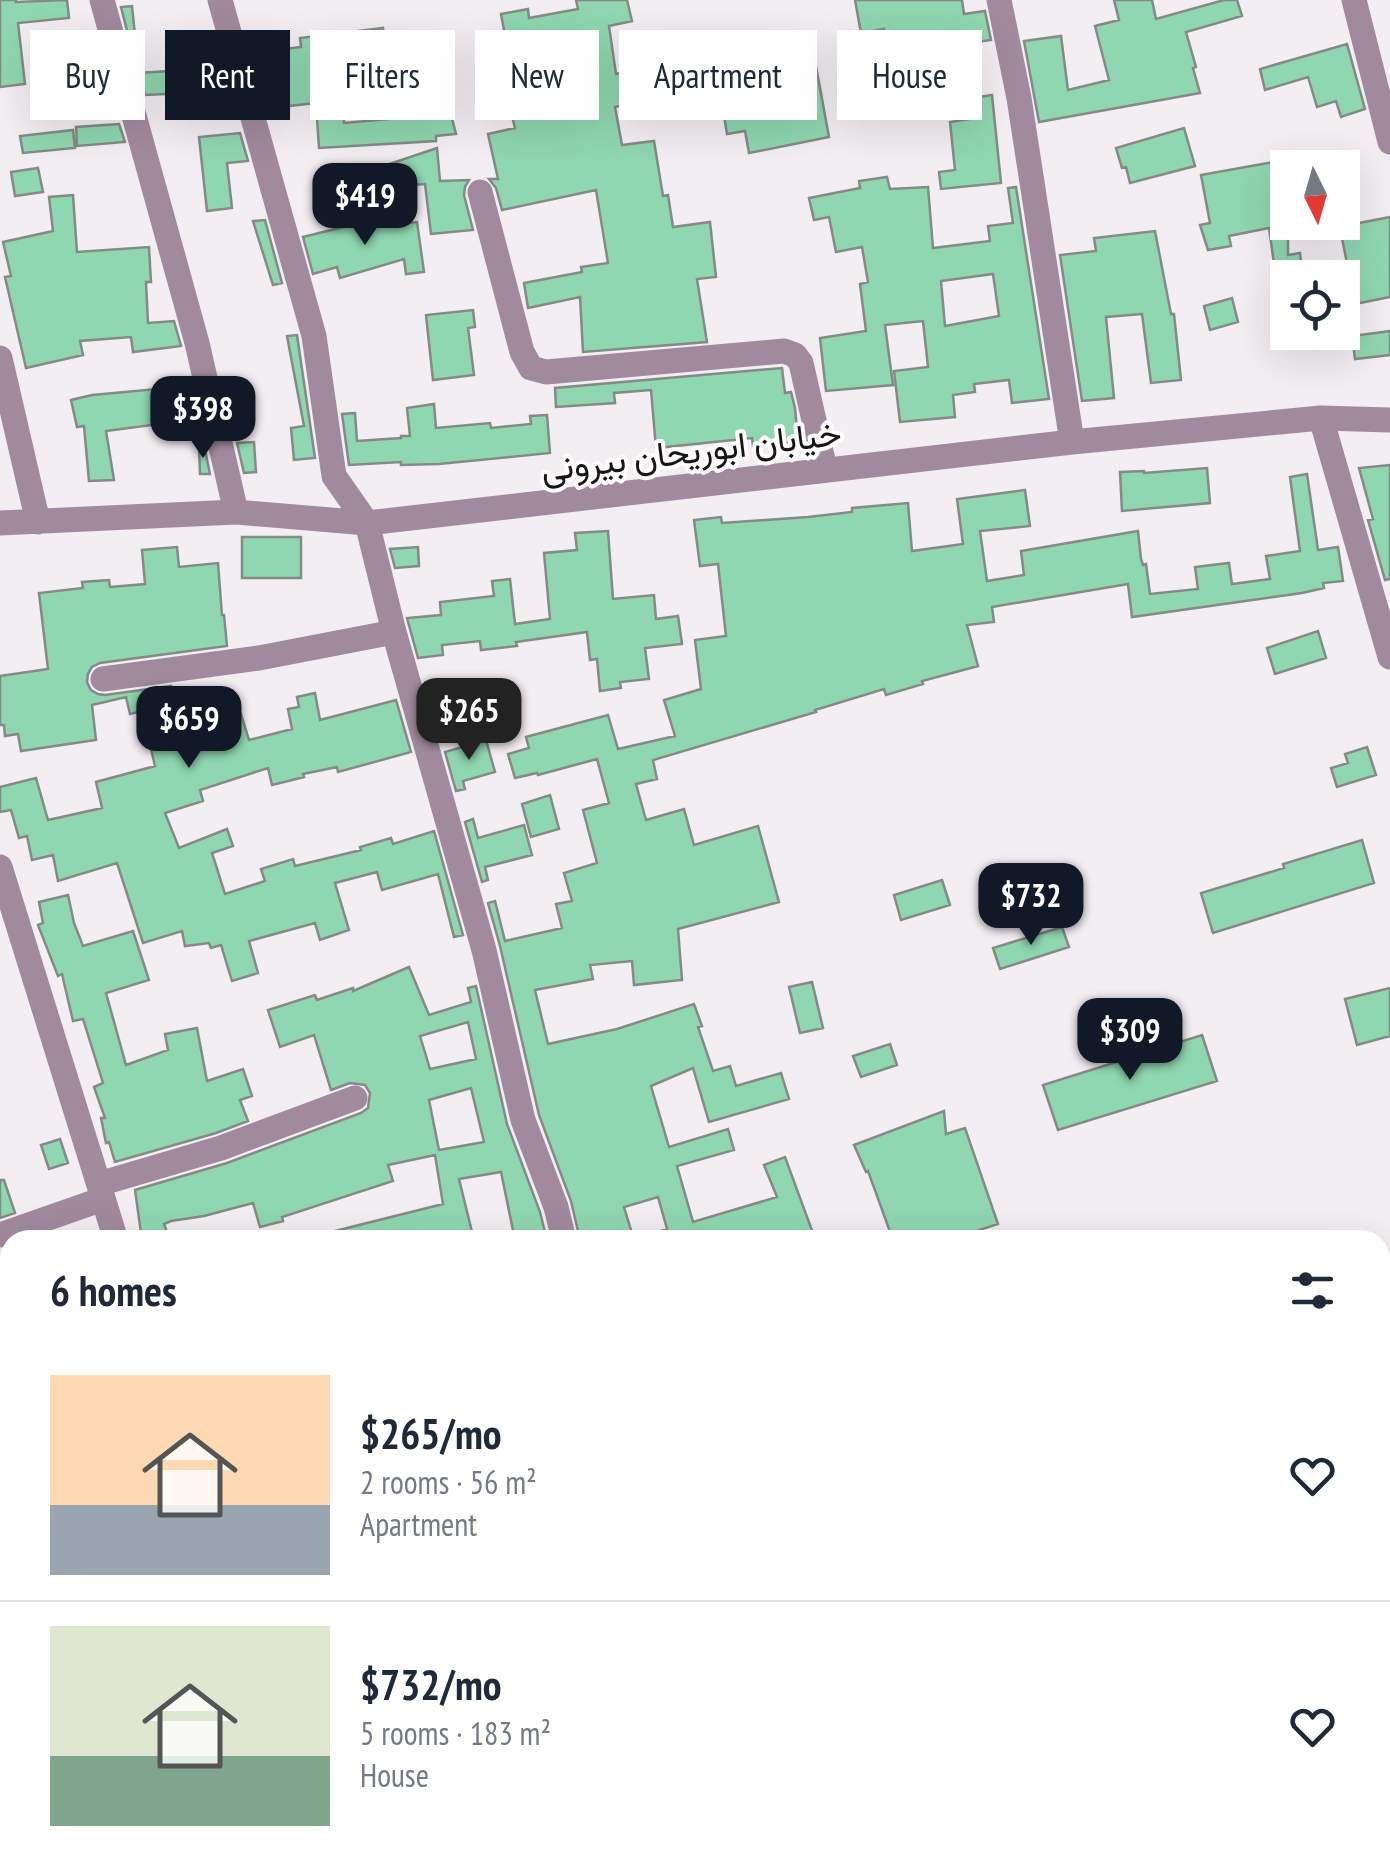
<!DOCTYPE html>
<html lang="en">
<head>
<meta charset="utf-8">
<style>
	:root { --surface:#fff; --page:#f2f2f3; --text:#1f2937; --muted:#747a83; --line:#e0e1e3; --accent:#111827 }
	body { margin:0; font-family:"PT Sans Narrow",Vazirmatn,sans-serif; background:var(--page); color:var(--text); height:100vh; display:flex; flex-direction:column; font-size:38px; white-space:nowrap }
	* { box-sizing:border-box; margin:0 }
	p { font-size:32px; color:var(--muted) }
	.icon { flex:none; width:55px; height:55px; fill:none; stroke:currentColor; stroke-width:2; stroke-linecap:round; stroke-linejoin:round }
	.map { position:relative; flex:1; overflow:hidden }
	.panel { position:absolute; left:0px; top:1230px; width:1390px; height:642px; display:flex; flex-direction:column; background:var(--surface); border-radius:30px 30px 0 0; box-shadow:0 10px 40px #0002 }
	.panel>* { flex:none }
	.guide { position:absolute; left:30px; top:30px; width:1330px; height:90px; display:flex; gap:20px }
	.needle { width:65px; rotate:175deg }
	.buttons { position:absolute; left:1270px; top:150px; display:grid; gap:20px }
	.buttons a { display:grid; place-items:center; width:90px; height:90px; border-radius:0px; background:var(--surface); box-shadow:0 10px 40px #0002; font-size:50px }
	.price { position:absolute; translate:-50% -85px; padding:0 22px; border-radius:20px; background:var(--accent); color:#fff; font-size:32px; line-height:65px; filter:drop-shadow(0 2px 5px #0008) }
	.price::after { content:''; position:absolute; left:50%; top:60px; width:30px; height:22px; margin-left:-15px; background:inherit; clip-path:polygon(0 0,100% 0,50% 100%) }
	.price.current { background:#222; color:#fff }
	ul { padding:0; list-style:none }
	li { display:flex; align-items:center; gap:30px; height:250px; padding:0 50px }
	li+li { border-top:2px solid var(--line) }
	li span { display:grid; place-items:center; flex:none; width:280px; height:200px; border-radius:0px; color:#555 }
	li>.icon { margin-inline-start:auto }
	span .icon { width:120px; height:120px; fill:#fffc; stroke-width:1 }
	li b { font-size:42px }
	h2 { display:flex; justify-content:space-between; align-items:center; height:120px; padding:0 50px; font-size:42px }
	.chip { padding:0 35px; border-radius:0px; background:var(--surface); box-shadow:0 10px 40px #0002; font-size:35px; line-height:90px }
	.chip.current { background:var(--accent); color:#fff }
	.map>svg:first-child { display:block }
</style>
</head>
<body>
<div class="map">
<svg width="1390" height="1871" viewBox="0 0 1390 1871">
	<rect width="100%" height="100%" fill="#f3eef2"/>
	<path fill="#8fd7b0" stroke="#858a87" stroke-width="2.5" fill-rule="evenodd" d="M 0,0 L 16,0 L 16,2 L 67,0 L 69,18 L 18,23 L 25,84 L 0,87 Z
		M 576,0 L 627,0 L 632,21 L 609,26 L 616,74 L 630,71 L 633,86 L 678,76 L 680,94 L 615,107 L 622,145 L 654,141 L 663,196 L 668,195 L 673,227 L 710,222 L 716,277 L 697,279 L 707,342 L 583,352 L 580,297 L 528,308 L 524,283 L 582,272 L 581,267 L 608,263 L 596,190 L 502,210 L 496,188 L 489,179 L 498,179 L 488,134 L 515,128 L 500,70 L 511,68 L 501,14 L 528,9 L 529,18 L 578,9 Z
		M 855,0 L 962,0 L 964,14 L 985,11 L 991,40 L 888,54 L 884,29 L 861,33 Z
		M 1114,0 L 1152,0 L 1156,19 L 1224,0 L 1237,0 L 1242,16 L 1186,32 L 1196,67 L 1193,68 L 1200,93 L 1039,122 L 1024,41 L 1061,36 L 1068,90 L 1109,80 L 1095,26 L 1119,20 Z
		M 132,6 L 136,45 L 131,46 L 121,7 Z
		M 383,28 L 386,53 L 341,58 L 344,123 L 399,118 L 398,109 L 429,105 L 428,91 L 445,92 L 456,134 L 436,136 L 436,141 L 319,148 L 316,103 L 271,108 L 268,78 L 259,79 L 252,53 L 301,47 L 300,38 Z
		M 208,44 L 215,44 L 229,91 L 145,95 L 139,73 L 215,68 Z
		M 1347,44 L 1365,109 L 1341,117 L 1336,101 L 1317,107 L 1308,77 L 1265,90 L 1260,69 Z
		M 746,45 L 753,79 L 737,82 L 743,117 L 801,106 L 797,68 L 816,66 L 829,137 L 749,153 L 745,131 L 727,134 L 719,85 L 690,90 L 684,56 Z
		M 992,95 L 1001,183 L 941,189 L 939,172 L 955,170 L 950,122 L 970,119 L 967,99 Z
		M 119,124 L 125,142 L 77,146 L 76,127 Z
		M 1184,128 L 1195,166 L 1130,183 L 1126,167 L 1122,168 L 1116,148 Z
		M 73,130 L 75,148 L 23,153 L 20,136 Z
		M 240,133 L 248,161 L 227,163 L 232,208 L 207,211 L 199,137 Z
		M 437,148 L 440,181 L 469,180 L 465,187 L 464,195 L 473,230 L 431,234 L 425,184 L 329,192 L 327,185 Z
		M 1279,161 L 1282,177 L 1288,176 L 1288,255 L 1300,253 L 1303,278 L 1276,278 L 1269,228 L 1229,236 L 1231,246 L 1208,250 L 1200,225 L 1210,223 L 1201,175 Z
		M 38,168 L 43,192 L 15,196 L 11,172 Z
		M 887,177 L 890,189 L 928,187 L 933,248 L 990,241 L 988,226 L 1013,223 L 1008,188 L 1016,187 L 1049,399 L 1012,403 L 1009,380 L 974,384 L 975,392 L 953,395 L 955,417 L 900,422 L 894,371 L 928,367 L 923,321 L 885,325 L 893,385 L 826,391 L 820,338 L 866,331 L 860,284 L 868,282 L 862,247 L 836,252 L 829,217 L 814,220 L 809,198 L 860,188 L 859,181 ZM 993,274 L 999,316 L 945,326 L 941,281 Z
		M 1353,185 L 1359,223 L 1390,217 L 1390,297 L 1355,304 L 1340,228 L 1342,227 L 1342,186 Z
		M 73,195 L 77,252 L 149,247 L 151,282 L 146,282 L 148,323 L 174,321 L 181,346 L 133,352 L 131,337 L 80,341 L 83,355 L 26,368 L 5,277 L 11,276 L 3,242 L 53,231 L 49,197 Z
		M 384,217 L 387,225 L 417,222 L 424,272 L 406,274 L 404,259 L 340,278 L 337,267 L 313,274 L 303,237 Z
		M 265,220 L 282,283 L 273,285 L 253,221 Z
		M 1155,231 L 1171,314 L 1174,314 L 1181,380 L 1151,383 L 1142,314 L 1106,317 L 1114,398 L 1082,401 L 1060,255 L 1096,251 L 1094,238 Z
		M 1232,298 L 1238,322 L 1210,330 L 1204,306 Z
		M 473,310 L 475,327 L 468,328 L 474,375 L 433,380 L 426,315 Z
		M 1390,331 L 1390,355 L 1355,359 L 1352,336 Z
		M 297,335 L 315,458 L 294,460 L 291,428 L 304,426 L 287,336 Z
		M 782,368 L 785,393 L 791,392 L 795,408 L 798,441 L 753,446 L 752,438 L 656,448 L 651,390 L 614,393 L 615,403 L 556,407 L 555,388 Z
		M 190,386 L 198,419 L 106,431 L 114,480 L 89,481 L 84,426 L 77,427 L 71,400 L 92,395 Z
		M 434,404 L 436,428 L 490,423 L 491,428 L 531,424 L 530,416 L 547,415 L 550,453 L 439,464 L 401,465 L 401,462 L 349,465 L 342,414 L 355,413 L 357,441 L 401,438 L 401,436 L 410,436 L 407,408 Z
		M 254,442 L 256,472 L 244,473 L 237,443 Z
		M 199,445 L 204,445 L 210,474 L 200,474 Z
		M 1390,465 L 1390,579 L 1385,580 L 1368,520 L 1373,519 L 1359,468 Z
		M 1207,468 L 1210,503 L 1122,511 L 1120,472 L 1144,471 L 1144,473 Z
		M 1307,474 L 1318,550 L 1338,547 L 1343,581 L 1323,583 L 1324,588 L 1302,593 L 1132,617 L 1128,584 L 992,607 L 994,622 L 967,625 L 978,666 L 922,681 L 923,684 L 886,695 L 884,689 L 815,710 L 816,712 L 653,760 L 657,779 L 636,784 L 646,820 L 684,809 L 694,845 L 758,826 L 779,902 L 678,929 L 682,980 L 634,985 L 632,961 L 590,965 L 593,979 L 535,990 L 548,1044 L 617,1029 L 694,1004 L 702,1026 L 698,1027 L 713,1071 L 730,1066 L 736,1086 L 781,1073 L 789,1099 L 709,1122 L 693,1068 L 651,1086 L 669,1147 L 728,1129 L 734,1150 L 677,1166 L 693,1222 L 777,1197 L 764,1165 L 785,1157 L 814,1236 L 812,1237 L 813,1240 L 648,1240 L 648,1235 L 667,1229 L 658,1197 L 624,1207 L 634,1240 L 580,1240 L 571,1201 L 539,1115 L 500,946 L 488,903 L 495,901 L 505,941 L 562,928 L 556,904 L 572,901 L 564,873 L 597,863 L 583,810 L 609,803 L 597,759 L 538,775 L 537,773 L 515,778 L 508,754 L 529,748 L 526,737 L 608,715 L 618,749 L 675,736 L 664,700 L 701,689 L 695,640 L 726,636 L 718,564 L 700,566 L 694,520 L 721,517 L 722,523 L 808,517 L 852,512 L 852,508 L 908,503 L 912,551 L 963,544 L 957,499 L 1025,490 L 1030,526 L 980,531 L 987,581 L 1024,575 L 1021,551 L 1138,531 L 1141,559 L 1143,565 L 1146,564 L 1150,594 L 1198,589 L 1195,567 L 1229,563 L 1232,584 L 1270,579 L 1266,556 L 1300,551 L 1290,477 Z
		M 608,531 L 613,599 L 654,595 L 656,619 L 678,616 L 682,644 L 645,648 L 649,679 L 620,682 L 621,688 L 600,691 L 597,659 L 590,660 L 587,632 L 516,642 L 517,646 L 481,650 L 480,641 L 442,645 L 443,655 L 418,658 L 407,618 L 441,615 L 440,602 L 494,596 L 492,581 L 510,579 L 515,624 L 550,619 L 544,553 L 577,550 L 575,533 Z
		M 242,537 L 301,537 L 301,578 L 242,578 Z
		M 177,547 L 179,567 L 218,563 L 222,615 L 224,615 L 227,646 L 100,663 L 92,667 L 88,674 L 87,682 L 91,690 L 98,694 L 105,695 L 171,686 L 182,733 L 241,714 L 249,740 L 292,729 L 288,709 L 299,707 L 297,697 L 315,693 L 320,720 L 396,700 L 411,752 L 338,772 L 337,767 L 303,774 L 304,777 L 272,785 L 268,768 L 200,790 L 203,801 L 165,813 L 179,848 L 227,829 L 233,846 L 212,853 L 225,894 L 265,881 L 261,869 L 293,859 L 295,866 L 361,850 L 360,847 L 391,838 L 393,844 L 434,831 L 463,935 L 454,937 L 438,874 L 382,890 L 377,872 L 335,883 L 349,930 L 320,940 L 315,923 L 249,941 L 258,973 L 232,981 L 221,945 L 211,948 L 209,943 L 185,946 L 182,931 L 143,943 L 117,863 L 58,881 L 53,855 L 32,860 L 27,836 L 19,838 L 11,810 L 0,812 L 0,787 L 36,778 L 48,820 L 102,808 L 96,782 L 155,766 L 142,711 L 130,714 L 126,697 L 92,705 L 96,740 L 21,751 L 18,734 L 5,736 L 4,725 L 0,725 L 0,676 L 48,669 L 39,593 L 83,588 L 82,582 L 109,580 L 110,587 L 145,584 L 142,550 Z
		M 418,547 L 419,566 L 395,568 L 390,549 Z
		M 1318,631 L 1326,658 L 1275,674 L 1267,648 Z
		M 486,740 L 495,772 L 463,781 L 465,789 L 456,791 L 445,752 Z
		M 1367,747 L 1376,775 L 1337,787 L 1331,768 L 1348,763 L 1345,754 Z
		M 550,795 L 559,829 L 531,837 L 522,804 Z
		M 473,819 L 478,838 L 524,825 L 532,855 L 485,867 L 488,880 L 482,882 L 465,822 Z
		M 1362,840 L 1374,883 L 1213,933 L 1201,893 L 1284,868 L 1283,864 Z
		M 942,880 L 950,905 L 901,920 L 894,895 Z
		M 68,895 L 74,923 L 83,946 L 133,931 L 149,980 L 106,993 L 126,1065 L 168,1050 L 165,1034 L 197,1028 L 207,1081 L 243,1069 L 252,1096 L 240,1100 L 248,1121 L 216,1133 L 115,1162 L 109,1142 L 106,1143 L 101,1118 L 105,1118 L 94,1087 L 103,1083 L 83,1019 L 73,1021 L 62,974 L 58,976 L 38,925 L 43,923 L 39,902 Z
		M 1062,927 L 1069,947 L 1000,969 L 993,948 Z
		M 409,967 L 429,1015 L 471,1002 L 468,988 L 476,986 L 507,1124 L 540,1212 L 547,1240 L 515,1240 L 501,1172 L 459,1179 L 474,1240 L 327,1240 L 327,1233 L 443,1204 L 435,1155 L 388,1165 L 393,1181 L 282,1217 L 283,1221 L 260,1227 L 253,1203 L 204,1216 L 171,1221 L 164,1224 L 170,1240 L 142,1240 L 135,1190 L 227,1163 L 361,1113 L 368,1108 L 370,1093 L 365,1085 L 350,1083 L 331,1090 L 314,1035 L 280,1047 L 268,1010 L 315,995 L 317,1000 L 353,988 L 353,991 ZM 468,1022 L 476,1059 L 430,1069 L 420,1036 ZM 471,1088 L 484,1142 L 439,1150 L 429,1100 Z
		M 812,982 L 823,1028 L 800,1033 L 789,987 Z
		M 1390,988 L 1390,1036 L 1357,1045 L 1345,999 Z
		M 1202,1035 L 1217,1081 L 1058,1130 L 1043,1085 Z
		M 890,1044 L 897,1065 L 861,1077 L 853,1056 Z
		M 944,1111 L 946,1134 L 965,1128 L 998,1224 L 949,1240 L 893,1240 L 868,1171 L 866,1172 L 854,1145 Z
		M 60,1139 L 68,1163 L 49,1169 L 41,1145 Z
		M 0,1180 L 4,1180 L 15,1213 L 0,1218 Z"/>
	<g fill="none" stroke-linecap="round" stroke-linejoin="round">
		<path stroke="#a28a9e" stroke-width="25" d="M 102,0 L 197,343 L 236,512
			M 220,0 L 314,336 L 334,476 L 367,523 L 394,632 L 484,950 L 523,1120 L 556,1207 L 564,1240
			M 999,0 L 1019,98 L 1072,442
			M 1354,0 L 1390,142
			M 480,192 L 522,352 L 531,368 L 546,372 L 784,351 L 795,355 L 801,363 L 825,469
			M 0,358 L 38,522
			M 1321,418 L 1390,657
			M 0,523 L 236,512 L 367,523 L 1072,442 L 1321,418 L 1390,420
			M 103,679 L 259,658 L 394,632
			M 0,867 L 116,1240
			M 99,1184 L 221,1148 L 355,1098
			M 0,1235 L 103,1199
			M 310,1862 L 313,1871"/>
		<path stroke="#60375b" stroke-width="25" d="M 1380,1831 L 1390,1828
			M 1246,1871 L 1274,1862"/>
	</g>
	<g text-anchor="middle" dominant-baseline="central" stroke-width="8" stroke-linejoin="round" paint-order="stroke">
		<g font-size="35" fill="#171617" stroke="#fffcfe">
			<text transform="translate(691 450) rotate(-7)">خیابان ابوریحان بیرونی</text>
		</g>
	</g>
</svg>
<div class="buttons">
<a><svg class="needle" viewBox="-14 -14 28 28"><path d="M0-13l5 13h-10z" fill="#e53935"/><path d="M0 13l5-13h-10z" fill="#747a83"/></svg></a>
<a><svg class="icon" aria-label="locate" viewBox="0 0 24 24"><circle cx="12" cy="12" r="6"/><path d="M12 2v4M12 18v4M2 12h4M18 12h4"/></svg></a>
</div>
<b class="price" style="left:365px;top:248px">$419</b>
<b class="price" style="left:203px;top:461px">$398</b>
<b class="price current" style="left:469px;top:763px">$265</b>
<b class="price" style="left:189px;top:771px">$659</b>
<b class="price" style="left:1031px;top:948px">$732</b>
<b class="price" style="left:1130px;top:1083px">$309</b>
<div class="guide">
<a class="chip">Buy</a>
<a class="chip current">Rent</a>
<a class="chip">Filters</a>
<a class="chip">New</a>
<a class="chip">Apartment</a>
<a class="chip">House</a>
</div>
<section class="panel">
<h2>6 homes<svg class="icon" aria-label="filters" viewBox="0 0 24 24"><path d="M4 7h16M4 17h16"/><circle cx="9" cy="7" r="2"/><circle cx="15" cy="17" r="2"/></svg></h2>
<ul>
<li><span style="background:linear-gradient(#ffd9b3 65%,#9aa5b1 0)"><svg class="icon" aria-label="home" viewBox="0 0 24 24"><path d="M3 11l9-7 9 7M6 9v11h12V9"/></svg></span><div><b>$265/mo</b><p>2 rooms · 56 m²</p><p>Apartment</p></div><svg class="icon" aria-label="heart" viewBox="0 0 24 24"><path d="M12 20l-8-8c-3-5 5-10 8-4 3-6 11-1 8 4z"/></svg></li>
<li><span style="background:linear-gradient(#dfe7d0 65%,#7fa58c 0)"><svg class="icon" aria-label="home" viewBox="0 0 24 24"><path d="M3 11l9-7 9 7M6 9v11h12V9"/></svg></span><div><b>$732/mo</b><p>5 rooms · 183 m²</p><p>House</p></div><svg class="icon" aria-label="heart" viewBox="0 0 24 24"><path d="M12 20l-8-8c-3-5 5-10 8-4 3-6 11-1 8 4z"/></svg></li>
</ul>
</section>
</div>
</body>
</html>
